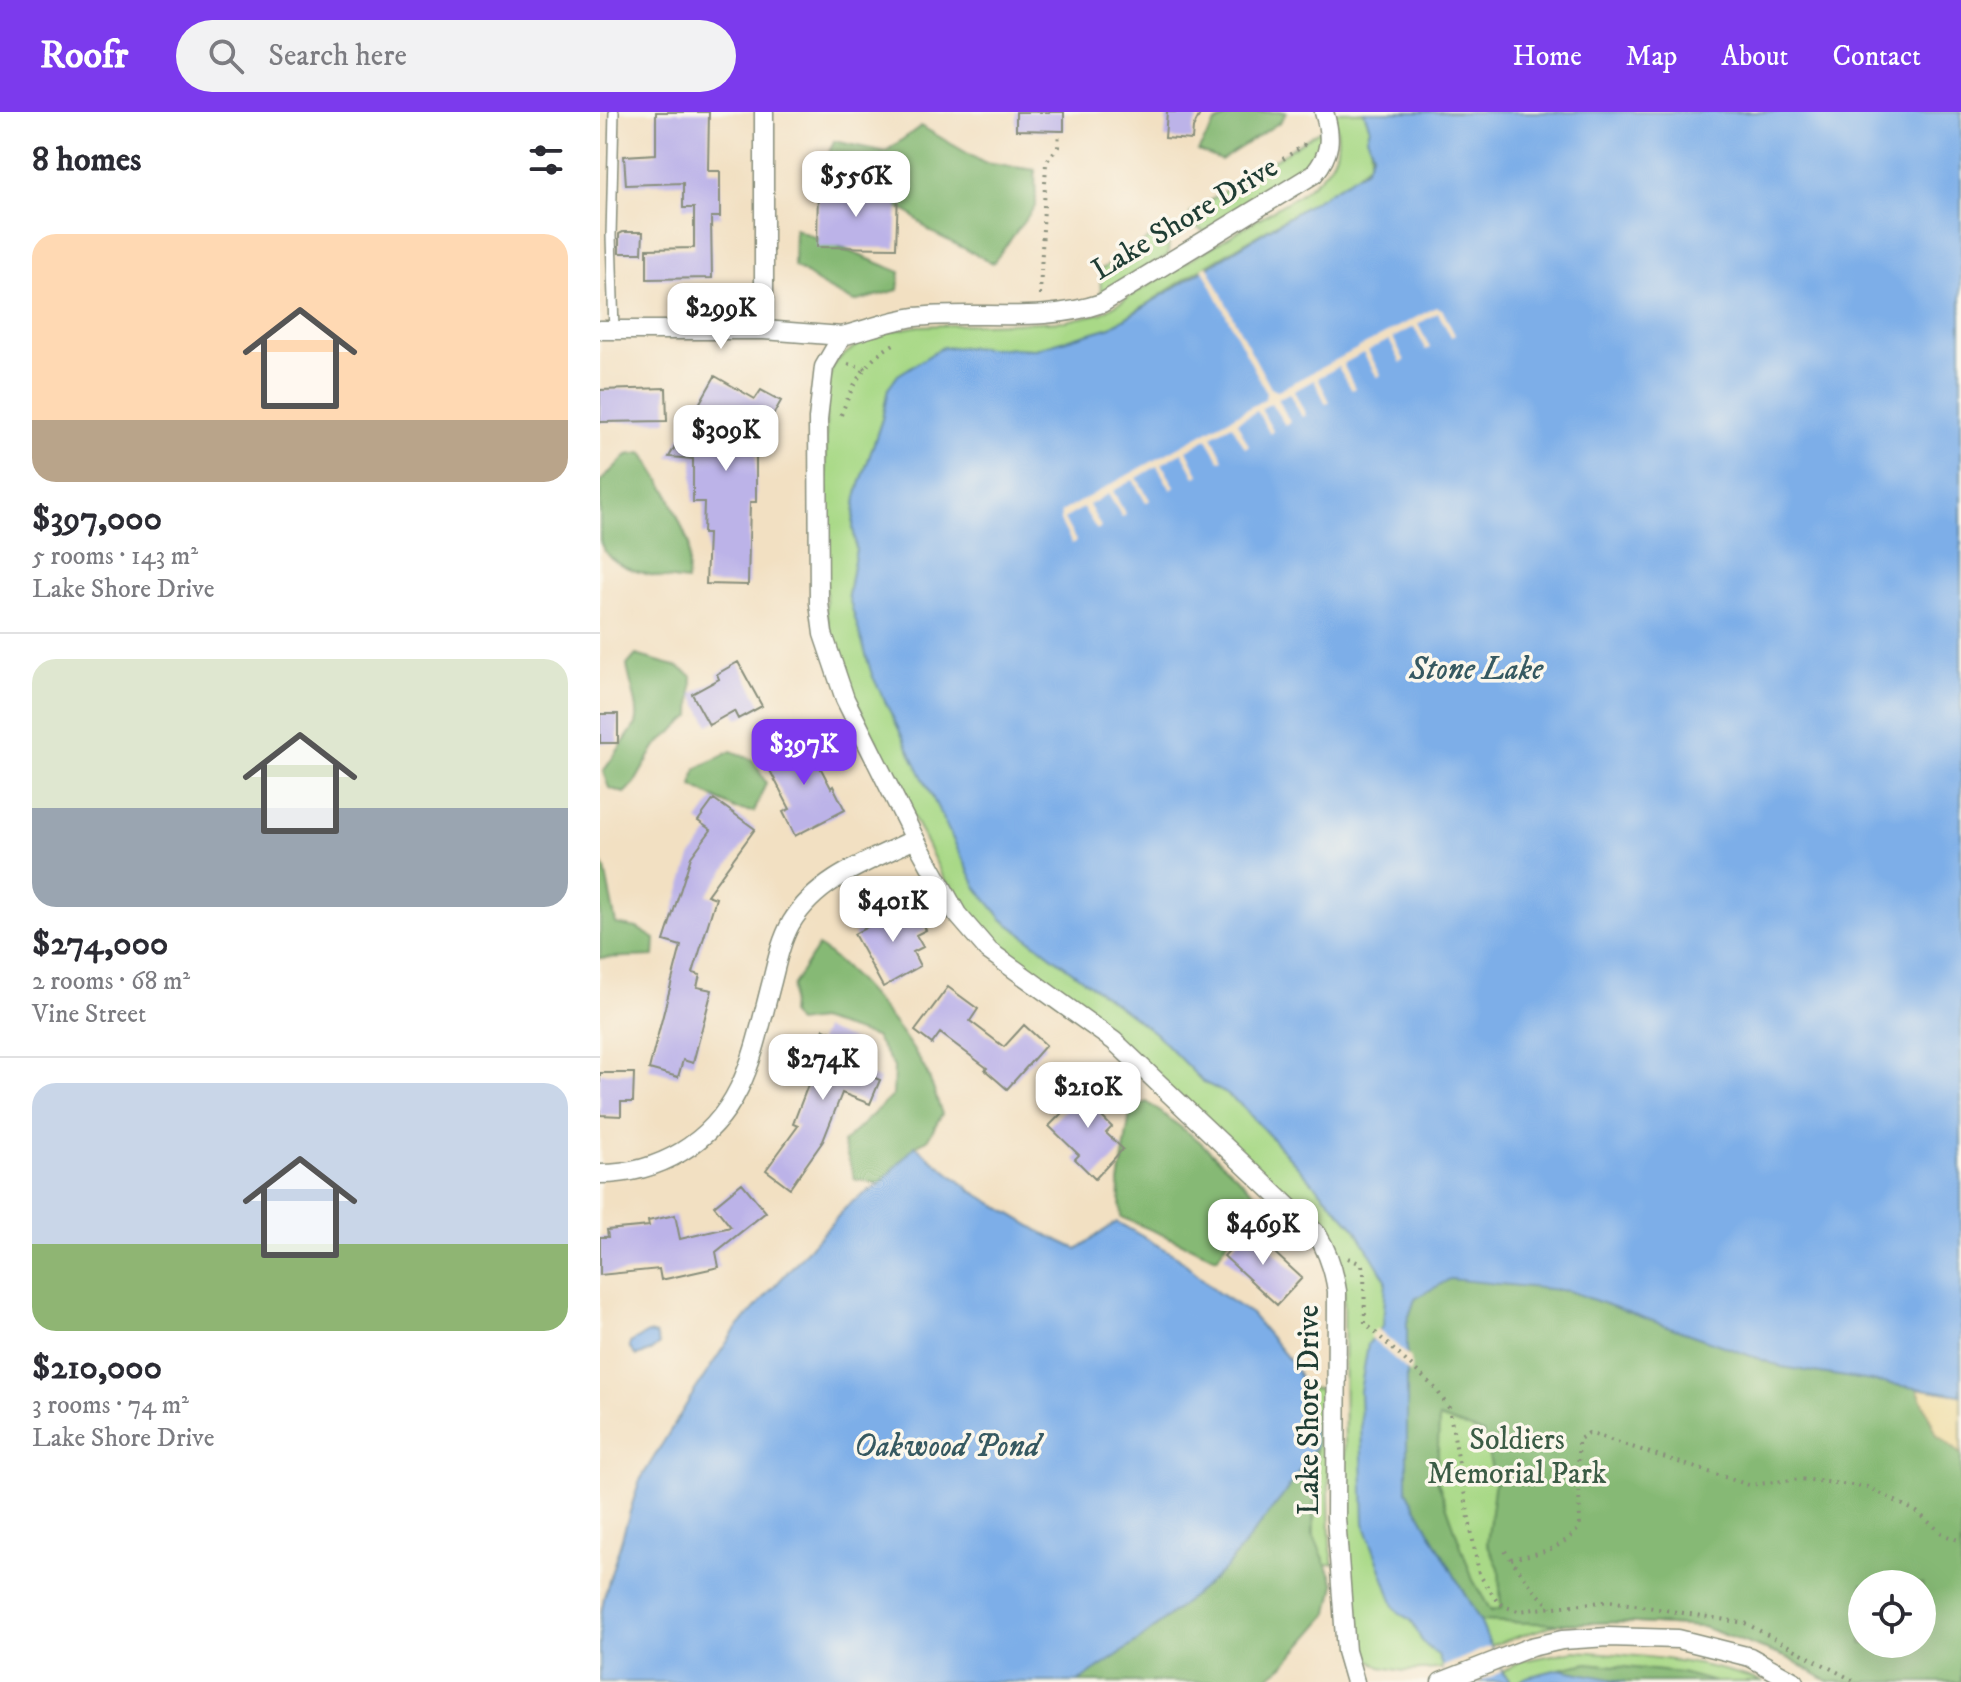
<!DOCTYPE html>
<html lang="en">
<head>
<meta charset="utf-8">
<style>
	:root { --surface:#fff; --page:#f2f2f3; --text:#2b2b33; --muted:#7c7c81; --line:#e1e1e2; --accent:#7c3aed }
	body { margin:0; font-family:"IM FELL DW Pica",serif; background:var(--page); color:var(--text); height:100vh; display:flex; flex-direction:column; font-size:30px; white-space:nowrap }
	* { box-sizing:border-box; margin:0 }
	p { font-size:26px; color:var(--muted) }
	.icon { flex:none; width:44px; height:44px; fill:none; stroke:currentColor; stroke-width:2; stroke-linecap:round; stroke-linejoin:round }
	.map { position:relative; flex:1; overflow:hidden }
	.panel { display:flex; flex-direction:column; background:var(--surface); width:600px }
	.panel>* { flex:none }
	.buttons { position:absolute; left:1248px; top:1458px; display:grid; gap:16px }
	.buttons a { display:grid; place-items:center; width:88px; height:88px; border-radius:50%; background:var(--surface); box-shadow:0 8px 32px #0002; font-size:40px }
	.price { position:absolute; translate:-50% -68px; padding:0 18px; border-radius:16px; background:#fff; color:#222; font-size:26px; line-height:52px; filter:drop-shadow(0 2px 4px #0008) }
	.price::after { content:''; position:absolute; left:50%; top:48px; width:24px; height:18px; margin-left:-12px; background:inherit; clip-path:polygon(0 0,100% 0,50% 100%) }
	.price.selected { background:var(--accent); color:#fff }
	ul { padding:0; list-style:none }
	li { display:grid; align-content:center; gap:16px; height:424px; padding:0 32px }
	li+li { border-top:2px solid var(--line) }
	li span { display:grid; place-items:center; height:248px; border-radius:24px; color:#555 }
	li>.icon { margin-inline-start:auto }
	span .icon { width:144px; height:144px; fill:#fffc; stroke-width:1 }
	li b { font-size:34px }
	h2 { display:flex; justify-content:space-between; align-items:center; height:96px; padding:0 32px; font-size:34px }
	header { display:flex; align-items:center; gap:48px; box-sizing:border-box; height:112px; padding:0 40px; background:var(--accent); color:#fff }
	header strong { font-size:38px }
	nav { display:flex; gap:44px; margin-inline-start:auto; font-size:28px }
	.search { width:560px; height:72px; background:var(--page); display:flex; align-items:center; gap:20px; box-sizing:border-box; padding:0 28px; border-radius:44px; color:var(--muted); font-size:30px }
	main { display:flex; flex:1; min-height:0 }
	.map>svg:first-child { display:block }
</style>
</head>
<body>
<header>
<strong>Roofr</strong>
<div class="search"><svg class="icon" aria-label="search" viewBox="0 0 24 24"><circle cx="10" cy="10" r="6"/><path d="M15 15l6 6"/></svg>Search here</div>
<nav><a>Home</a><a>Map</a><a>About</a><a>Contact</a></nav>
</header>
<main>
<section class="panel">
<h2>8 homes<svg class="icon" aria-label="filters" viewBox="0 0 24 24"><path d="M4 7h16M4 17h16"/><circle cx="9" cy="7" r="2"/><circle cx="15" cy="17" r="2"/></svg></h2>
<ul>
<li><span style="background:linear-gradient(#ffd9b3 75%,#b9a48a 0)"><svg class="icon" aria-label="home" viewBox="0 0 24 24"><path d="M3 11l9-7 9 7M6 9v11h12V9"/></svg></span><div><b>$397,000</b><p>5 rooms · 143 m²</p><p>Lake Shore Drive</p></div></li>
<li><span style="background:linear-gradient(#dfe7d0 60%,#9aa5b1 0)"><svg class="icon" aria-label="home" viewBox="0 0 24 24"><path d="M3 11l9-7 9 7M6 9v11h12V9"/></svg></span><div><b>$274,000</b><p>2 rooms · 68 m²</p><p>Vine Street</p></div></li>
<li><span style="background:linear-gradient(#c9d6e8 65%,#8fb573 0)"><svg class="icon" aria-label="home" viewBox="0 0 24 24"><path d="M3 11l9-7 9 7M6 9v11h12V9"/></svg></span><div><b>$210,000</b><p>3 rooms · 74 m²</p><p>Lake Shore Drive</p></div></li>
</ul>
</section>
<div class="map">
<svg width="1361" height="1570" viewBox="0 0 1361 1570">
	<rect width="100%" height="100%" fill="#fbf7ec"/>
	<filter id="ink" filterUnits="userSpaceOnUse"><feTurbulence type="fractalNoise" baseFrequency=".0125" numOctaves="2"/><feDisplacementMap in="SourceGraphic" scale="16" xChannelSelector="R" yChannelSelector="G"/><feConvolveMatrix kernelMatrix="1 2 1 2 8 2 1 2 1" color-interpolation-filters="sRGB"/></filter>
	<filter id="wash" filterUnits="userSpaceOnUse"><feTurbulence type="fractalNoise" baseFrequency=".006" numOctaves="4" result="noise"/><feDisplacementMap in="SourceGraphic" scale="32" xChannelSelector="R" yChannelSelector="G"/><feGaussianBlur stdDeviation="1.8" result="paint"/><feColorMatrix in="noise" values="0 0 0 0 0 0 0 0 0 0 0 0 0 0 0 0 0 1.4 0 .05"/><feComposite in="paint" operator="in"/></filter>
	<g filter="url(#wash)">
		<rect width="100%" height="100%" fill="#f2e0c2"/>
		<path fill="#a9d987" stroke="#648b5e" stroke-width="2" fill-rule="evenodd" d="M 733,0 L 764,0 L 770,16 L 771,49 L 754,66 L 602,156 L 511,215 L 435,237 L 343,235 L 288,277 L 282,307 L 256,385 L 253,414 L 256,437 L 248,483 L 402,807 L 555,921 L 603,970 L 625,981 L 641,993 L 755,1116 L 969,1179 L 1182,1255 L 1361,1283 L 1361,1570 L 1230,1570 L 1188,1546 L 1103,1515 L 1020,1510 L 957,1512 L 890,1534 L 839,1557 L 804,1559 L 781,1555 L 771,1548 L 758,1533 L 754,1516 L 745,1389 L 744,1162 L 731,1128 L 720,1114 L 390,831 L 349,777 L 240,556 L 226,502 L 226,286 L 232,256 L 239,247 L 256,234 L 286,220 L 318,214 L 466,209 L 502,201 L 700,82 C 732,57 746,43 733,0 ZM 1262,1472 L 1322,1472 L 1322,1532 L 1262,1532 Z
			M 721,18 C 721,37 719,47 703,60 L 605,120 L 590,112 L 590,101 Z
			M 569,114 L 568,143 L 501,183 L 500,158 Z
			M 704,1276 L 727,1277 L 730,1432 L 734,1452 L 713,1453 L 716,1333 Z
			M 974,1539 C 1037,1543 1103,1548 1163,1570 L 1025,1570 L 959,1557 L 927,1565 L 919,1570 L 911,1570 L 902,1560 L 921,1549 Z"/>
		<path fill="#86b974" stroke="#527b54" stroke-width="2" fill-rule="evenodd" d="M 636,0 L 687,0 L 680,10 L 621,48 L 598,39 L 615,11 Z
			M 321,14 L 384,51 L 435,58 L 436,93 L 393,151 L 331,120 L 312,103 L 241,60 L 226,47 L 234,29 L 285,40 Z
			M 195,117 L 300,160 L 298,178 L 254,190 L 225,175 L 194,154 Z
			M 43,341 L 68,381 L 89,432 L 87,469 C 61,466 6,459 0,428 C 0,410 0,388 0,370 L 27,343 Z
			M 36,543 L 78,555 L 92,564 L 91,604 L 55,635 L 34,672 L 24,681 L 9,676 L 3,660 L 36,612 C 41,597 29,570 27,553 Z
			M 131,639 L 153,648 L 166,671 L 154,700 L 135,697 L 92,674 L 96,657 Z
			M 0,748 L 5,757 L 16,812 L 37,816 L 55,827 L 54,844 L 0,846 Z
			M 218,834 C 254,859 306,921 327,961 C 333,974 337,989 342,1002 L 327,1028 L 315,1034 L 280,1072 L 255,1067 L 243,1031 L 293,983 L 294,955 L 275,925 L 219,908 L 197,911 L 190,903 L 192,874 Z
			M 547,990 L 598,1028 L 657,1083 L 617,1146 L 521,1105 L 519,1071 L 531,995 Z
			M 850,1166 L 969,1179 L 1182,1255 L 1317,1276 L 1337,1323 L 1361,1342 L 1361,1570 L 1230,1570 L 1188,1546 L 1103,1515 L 1020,1510 L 957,1512 L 880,1509 L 807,1379 L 807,1210 L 815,1187 ZM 839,1306 L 883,1321 L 895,1368 L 887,1431 L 899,1456 L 901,1496 L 891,1499 L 873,1468 L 837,1367 ZM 1262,1472 L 1322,1472 L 1322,1532 L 1262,1532 Z
			M 716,1333 L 713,1422 L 735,1472 L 729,1501 L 684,1553 L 662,1570 L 478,1570 L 541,1527 L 624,1458 L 682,1385 Z
			M 988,1551 L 1081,1561 L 1115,1570 L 1025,1570 L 959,1557 Z"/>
		<path fill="#eeda9e" stroke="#868c69" stroke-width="2" d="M 1317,1276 L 1361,1283 L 1361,1342 L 1337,1323 Z"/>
		<path fill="#7daee8" stroke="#4e768e" stroke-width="2" d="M 764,0 L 1361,0 L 1361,1283 L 1182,1255 L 969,1179 L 850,1167 L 815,1187 L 807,1210 L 807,1379 L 880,1509 L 902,1560 L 911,1570 L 848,1570 L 838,1543 L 823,1531 L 811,1508 L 800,1502 L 794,1494 L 764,1411 L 760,1279 L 768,1232 L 783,1214 L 786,1168 L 755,1116 L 641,993 L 625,981 L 603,970 L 555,921 L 402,807 L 377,776 L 272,563 L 248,483 L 256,437 L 253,414 L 256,385 L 282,307 L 288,277 L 298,263 L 343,235 L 435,237 L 511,215 L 766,57 L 773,41 L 767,25 L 770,16 Z
			M 315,1034 L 372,1079 L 443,1121 L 477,1137 L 517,1110 L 578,1145 L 617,1180 L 651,1202 L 696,1256 L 704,1276 L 716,1333 L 682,1385 L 624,1458 L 541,1527 L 478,1570 L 0,1570 L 0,1510 L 4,1485 L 39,1370 L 94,1280 L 135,1218 L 249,1092 L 280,1072 Z
			M 48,1221 L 56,1223 L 59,1232 L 49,1240 L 36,1244 L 30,1237 L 30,1231 Z
			M 959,1557 L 1015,1568 L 1025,1570 L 919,1570 L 927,1565 Z"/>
		<path fill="#f2e0c2" d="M 607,153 L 640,219 L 671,276 L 677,279 L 836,195 L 842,197 L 855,223 L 851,225 L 838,201 L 818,212 L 830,236 L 826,238 L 814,215 L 793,226 L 805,249 L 801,251 L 789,228 L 768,239 L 781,263 L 777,265 L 763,241 L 743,252 L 755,276 L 752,278 L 738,255 L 718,266 L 730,290 L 726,292 L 714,268 L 694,279 L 706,303 L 702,305 L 689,281 L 678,287 L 690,310 L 685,313 L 671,291 L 661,297 L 673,319 L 670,322 L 657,299 L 637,310 L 649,334 L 645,336 L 632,313 L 612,324 L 624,348 L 620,349 L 607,327 L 587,338 L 599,363 L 595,365 L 582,340 L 562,352 L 575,375 L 571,378 L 557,354 L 537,366 L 550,388 L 546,391 L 533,368 L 513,379 L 526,403 L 522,405 L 508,382 L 489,393 L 501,415 L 497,418 L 483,396 L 464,407 L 476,429 L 472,432 L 460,409 L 461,400 L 665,287 L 666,280 L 602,156 Z
			M 777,1216 L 811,1246 L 811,1262 L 769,1224 Z
			M 890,1534 L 902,1560 L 879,1570 L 848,1570 L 842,1555 Z"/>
		<g id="blocks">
			<path fill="#bcb3e8" d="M 56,0 L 109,0 L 108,59 L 120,59 L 120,105 L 111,105 L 112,166 L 47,167 L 47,137 L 94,136 L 94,96 L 83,96 L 83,71 L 26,73 L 24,44 L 56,42 Z
				M 416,0 L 464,0 L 464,19 L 416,18 Z
				M 567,0 L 601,0 L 593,16 L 592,28 L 565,26 Z
				M 218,73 L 251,74 L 250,81 L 298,81 L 296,136 L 217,135 Z
				M 23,120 L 43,120 L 42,141 L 19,141 L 19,122 Z
				M 115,264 L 155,287 L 161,278 L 181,289 L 156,333 L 156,390 L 150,390 L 148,473 L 106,472 L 108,422 L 103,422 L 104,390 L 93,390 L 93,347 L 69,345 Z
				M 66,276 L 67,309 L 0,310 L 0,278 Z
				M 138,550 L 162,594 L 138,607 L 134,599 L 109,613 L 92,582 L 119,567 L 117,562 Z
				M 0,602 L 18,602 L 18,631 L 0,631 Z
				M 205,626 L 231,676 L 233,674 L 245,698 L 195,724 L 183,700 L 190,697 L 164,647 Z
				M 114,687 L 155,717 L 107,783 L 116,786 L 93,861 L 100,863 L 97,875 L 112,878 L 93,951 L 83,948 L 78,965 L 49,957 L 81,834 L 64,829 L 91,745 L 111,718 L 98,709 Z
				M 312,791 L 326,818 L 316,823 L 323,835 L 313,840 L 320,854 L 283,875 L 254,822 Z
				M 348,875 L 378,897 L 370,909 L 404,935 L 424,913 L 446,933 L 407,977 L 385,958 L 387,956 L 340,921 L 332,932 L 315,919 Z
				M 224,917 L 267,934 L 258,959 L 280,968 L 270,992 L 242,981 L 223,1029 L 190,1076 L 166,1058 L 198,1014 L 193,1012 L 216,952 L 210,950 Z
				M 0,961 L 34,961 L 33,990 L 21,990 L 21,1004 L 0,1003 Z
				M 486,968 L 511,992 L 500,1003 L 512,1015 L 506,1021 L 523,1037 L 495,1067 L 475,1047 L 479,1043 L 449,1014 L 470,993 L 466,989 Z
				M 142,1071 L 166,1100 L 116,1140 L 119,1155 L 61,1168 L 59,1157 L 0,1163 L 0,1125 L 8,1125 L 7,1118 L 49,1114 L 48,1109 L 75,1103 L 80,1127 L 131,1115 L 114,1094 Z
				M 649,1117 L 702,1166 L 677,1193 L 624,1144 Z"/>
		</g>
	</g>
	<g filter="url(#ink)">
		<use href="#blocks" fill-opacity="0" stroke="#888e7b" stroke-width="2"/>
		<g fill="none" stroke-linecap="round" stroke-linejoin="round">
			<defs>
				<path id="service" d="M 14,218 L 11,124 L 14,0"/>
				<path id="minor" d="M 724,0 C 732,25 731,42 714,62 L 502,191 C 441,212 378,198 315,205 C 291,208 266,218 242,224 L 224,255 L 218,307 L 219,491 L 223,522 L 245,587 L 315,727 L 357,802 L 389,839 L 514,929 L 717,1122 C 728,1140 734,1158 737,1179 L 736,1406 L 746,1539 L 755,1570
					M 0,218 L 164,218 L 242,224
					M 164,218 L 164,0
					M 0,1062 C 29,1062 56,1055 81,1040 C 146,1001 154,936 172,869 C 177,849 181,829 191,811 C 218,766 270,749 315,727
					M 841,1570 L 931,1535 L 962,1528 L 1008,1525 L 1078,1527 L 1150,1545 L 1195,1570"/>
			</defs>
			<use href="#service" stroke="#888e7b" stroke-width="12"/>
			<use href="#minor" stroke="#888e7b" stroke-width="21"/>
			<path stroke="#888e7b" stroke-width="4" stroke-dasharray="2 6" stroke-linecap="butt" d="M 683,47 L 704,33 L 706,38
				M 440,183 L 446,50 L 458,35 L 459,18
				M 248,252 L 266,256
				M 241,303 C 253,272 264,249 294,232
				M 748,1146 L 761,1152 L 764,1158 L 765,1211 L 836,1277 L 849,1296 L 879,1462 L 897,1489 L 906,1495 L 918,1499 L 1010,1489 L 1145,1511 L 1256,1570
				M 905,1439 L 934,1478 L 951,1495
				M 911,1447 C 941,1440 958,1440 980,1415 L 978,1328 L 989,1321 L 1149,1373 L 1201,1367 L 1268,1375 L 1317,1400 L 1344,1423 L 1361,1429"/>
			<use href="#service" stroke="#fff" stroke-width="9"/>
			<use href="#minor" stroke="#fff" stroke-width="18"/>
		</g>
	</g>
	<g text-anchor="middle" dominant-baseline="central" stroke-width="7" stroke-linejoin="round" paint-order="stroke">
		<g font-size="30" fill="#1f3d34" stroke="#fbf7ec">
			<text transform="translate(585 107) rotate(-31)">Lake Shore Drive</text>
			<text transform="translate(709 1298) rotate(-90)">Lake Shore Drive</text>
		</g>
		<g font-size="30" fill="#3b5c45" stroke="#fbf7ec">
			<text x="917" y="1328">Soldiers<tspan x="917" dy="34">Memorial Park</tspan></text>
		</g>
		<g font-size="32" font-style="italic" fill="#365961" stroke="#fbf7ec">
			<text x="876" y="558">Stone Lake</text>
			<text x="347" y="1335">Oakwood Pond</text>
		</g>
	</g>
</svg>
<div class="buttons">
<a><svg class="icon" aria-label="locate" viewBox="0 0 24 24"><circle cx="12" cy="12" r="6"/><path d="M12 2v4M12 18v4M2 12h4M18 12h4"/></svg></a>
</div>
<b class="price" style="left:256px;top:107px">$556K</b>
<b class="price" style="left:121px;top:239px">$299K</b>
<b class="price" style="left:126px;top:361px">$309K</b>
<b class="price selected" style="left:204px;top:675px">$397K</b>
<b class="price" style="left:293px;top:832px">$401K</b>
<b class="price" style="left:223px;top:990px">$274K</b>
<b class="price" style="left:488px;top:1018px">$210K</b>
<b class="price" style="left:663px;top:1155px">$469K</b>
</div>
</main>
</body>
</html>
